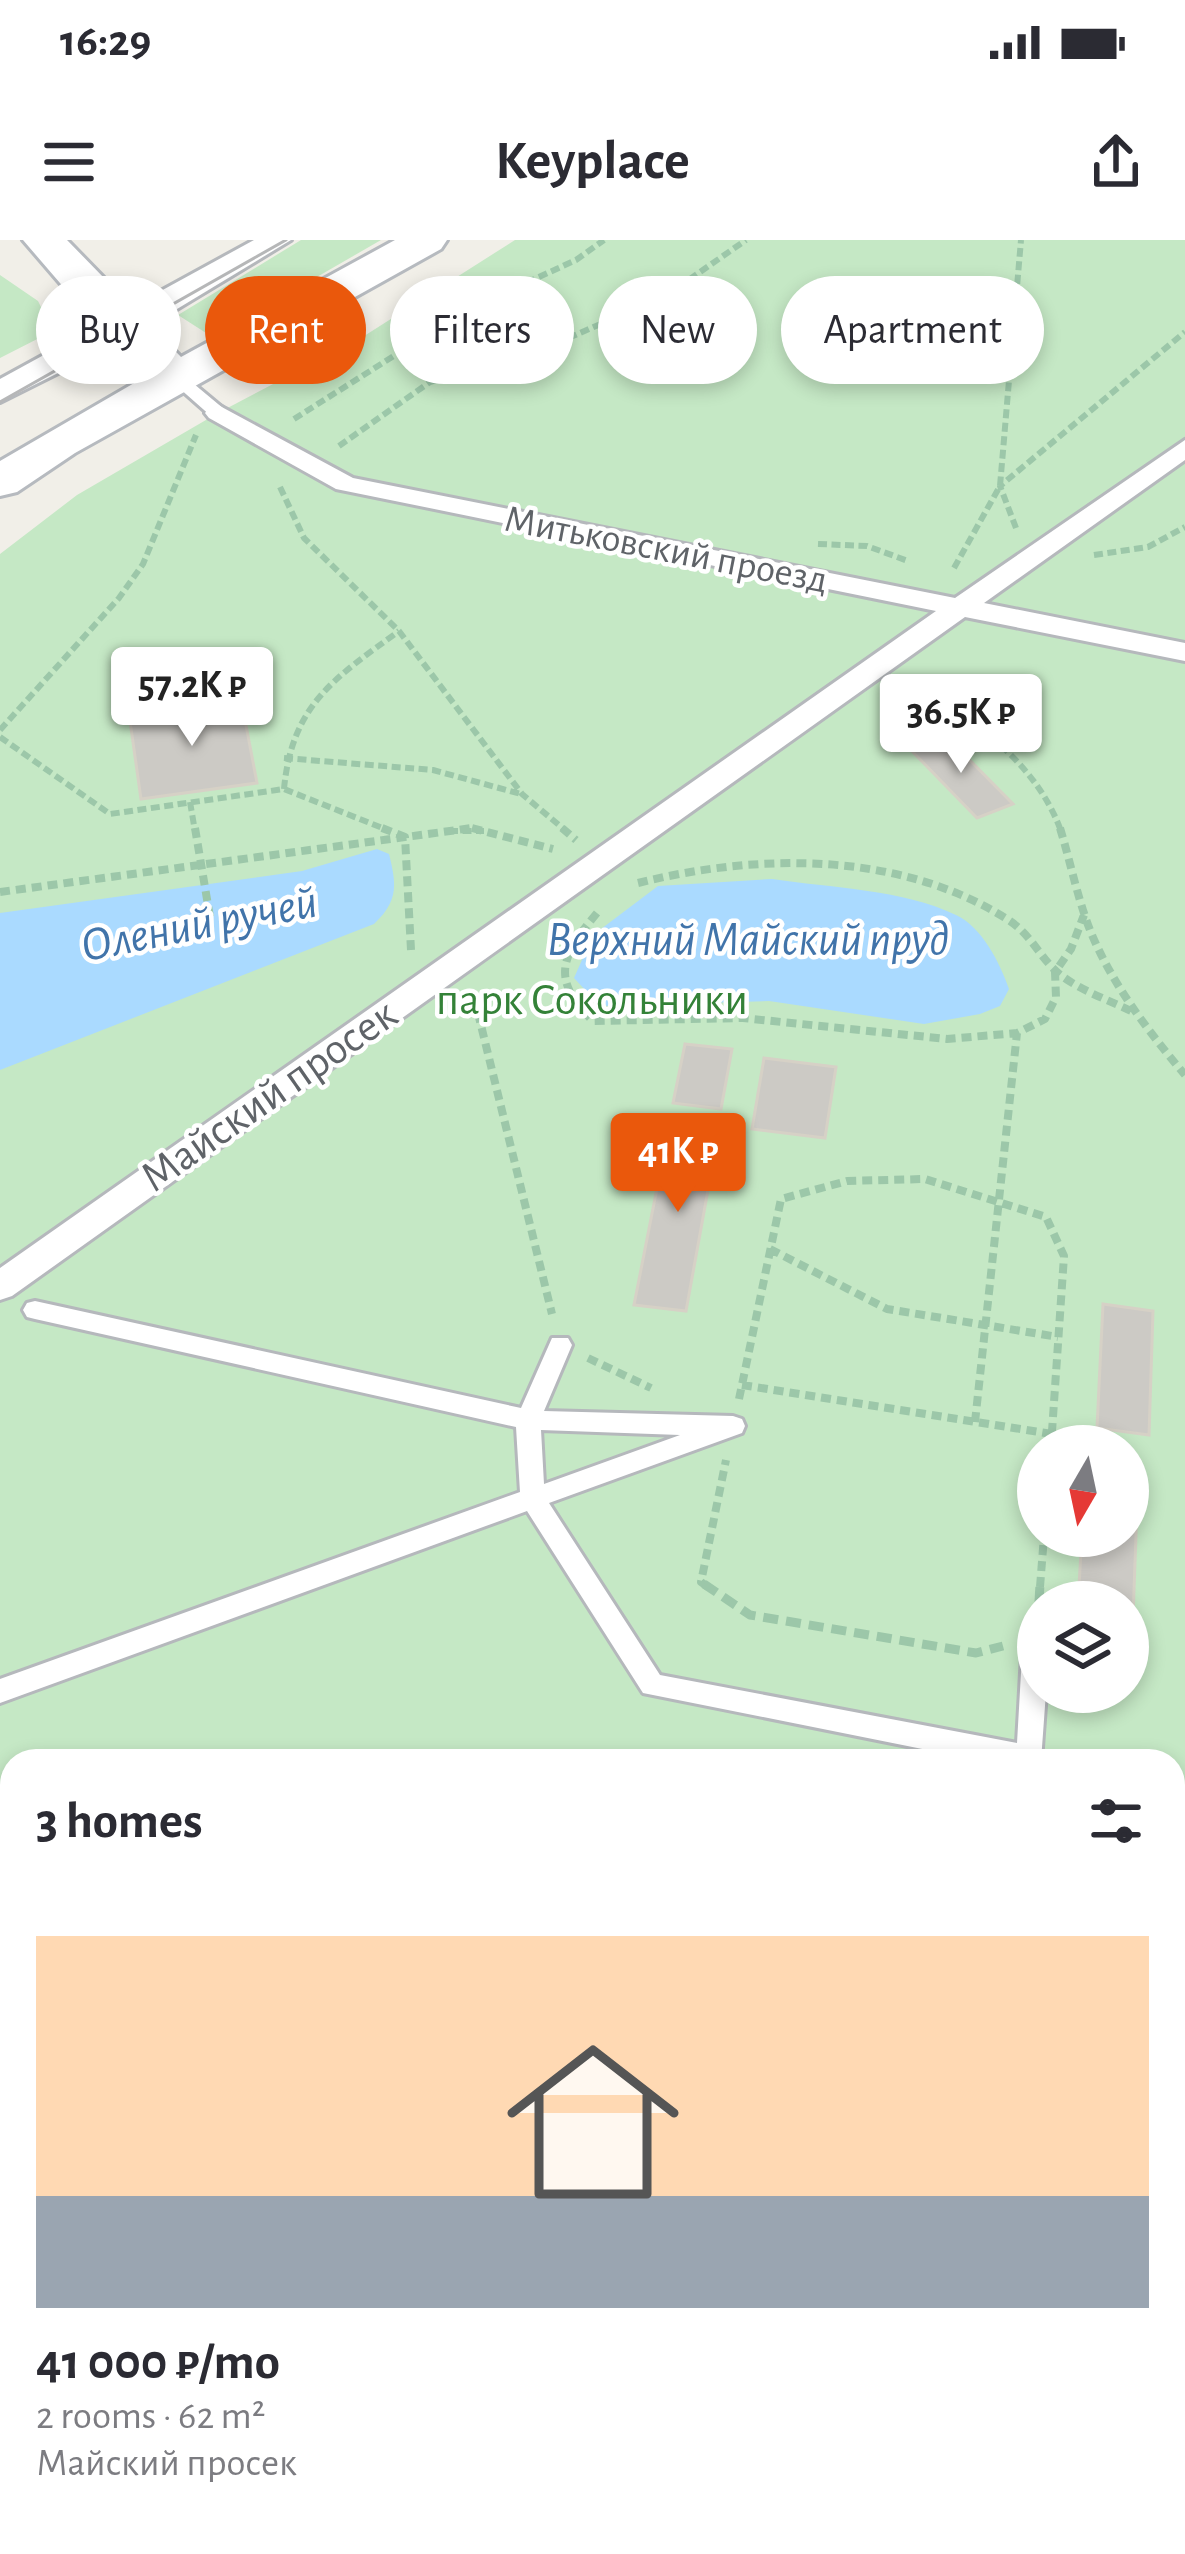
<!DOCTYPE html>
<html lang="en">
<head>
<meta charset="utf-8">
<style>
	:root { --surface:#fff; --page:#f2f2f3; --text:#2b2b33; --muted:#7c7c81; --accent:#ea580c }
	body { margin:0; font-family:"Alegreya Sans",sans-serif; background:var(--page); color:var(--text); height:100vh; display:flex; flex-direction:column; font-size:45px; white-space:nowrap }
	* { box-sizing:border-box; margin:0 }
	p { font-size:39px; color:var(--muted) }
	.icon { flex:none; width:66px; height:66px; fill:none; stroke:currentColor; stroke-width:2; stroke-linecap:round; stroke-linejoin:round }
	.map { position:relative; flex:1; overflow:hidden }
	.panel { position:absolute; left:0px; top:1509px; width:1185px; height:807px; display:flex; flex-direction:column; background:var(--surface); border-radius:36px 36px 0 0; box-shadow:0 6px 18px #0003 }
	.panel>* { flex:none }
	.guide { position:absolute; left:36px; top:36px; width:1113px; height:108px; display:flex; gap:24px }
	.needle { width:78px; rotate:189deg }
	.fabs { position:absolute; left:1017px; top:1185px; display:grid; gap:24px }
	.fabs a { display:grid; place-items:center; width:132px; height:132px; border-radius:50%; background:var(--surface); box-shadow:0 6px 18px #0003; font-size:60px }
	.price { position:absolute; translate:-50% -102px; padding:0 27px; border-radius:12px; background:#fff; color:#222; font-size:39px; line-height:78px; filter:drop-shadow(0 3px 6px #0008) }
	.price::after { content:''; position:absolute; left:50%; top:72px; width:36px; height:27px; margin-left:-18px; background:inherit; clip-path:polygon(0 0,100% 0,50% 100%) }
	.price.selected { background:var(--accent); color:#fff }
	ul { padding:0; list-style:none }
	li { display:grid; align-content:center; gap:24px; height:636px; padding:0 36px }
	li span { display:grid; place-items:center; height:372px; border-radius:0px; color:#555 }
	li>.icon { margin-inline-start:auto }
	span .icon { width:216px; height:216px; fill:#fffc; stroke-width:1 }
	li b { font-size:51px }
	h2 { display:flex; justify-content:space-between; align-items:center; height:144px; padding:0 36px; font-size:51px }
	.pill { padding:0 42px; border-radius:54px; background:var(--surface); box-shadow:0 6px 18px #0003; font-size:42px; line-height:108px }
	.pill.selected { background:var(--accent); color:#fff }
	.status { display:flex; justify-content:space-between; align-items:center; height:84px; padding:0 60px; background:var(--surface); direction:ltr }
	.status svg { height:33px; fill:currentColor }
	header { display:flex; justify-content:space-between; align-items:center; height:156px; padding:0 36px; background:var(--surface); font-size:54px; font-weight:700 }
	.map>svg:first-child { display:block }
</style>
</head>
<body>
<div class="status"><b>16:29</b><svg viewBox="0 0 49 12"><path d="M0 12V9h3v3zM5 12V6h3v6zM10 12V3h3v9zM15 12V0h3v12zM26 1h20v11H26zM47 4h2v5h-2z"/></svg></div>
<header><svg class="icon" aria-label="menu" viewBox="0 0 24 24"><path d="M4 6h16M4 12h16M4 18h16"/></svg>Keyplace<svg class="icon" aria-label="share" viewBox="0 0 24 24"><path d="M12 15V3M7 8l5-5 5 5M5 13v7h14v-7"/></svg></header>
<div class="map">
<svg width="1185" height="2314" viewBox="0 0 1185 2314">
	<rect width="100%" height="100%" fill="#f1efe8"/>
	<path fill="#c5e8c5" fill-rule="evenodd" d="M 301,0 L 381,0 L 220,93 L 206,93 L 178,75 Z
		M 515,0 L 1185,0 L 1185,2314 L 65,2314 L 66,2304 L 1173,2304 L 1173,1521 L 12,1521 L 12,1846 L 0,1806 L 0,314 L 77,255 L 218,173 L 361,98 ZM 1038,1206 L 1128,1206 L 1128,1296 L 1038,1296 ZM 1038,1362 L 1128,1362 L 1128,1452 L 1038,1452 Z
		M 0,35 L 38,61 L 53,91 L 0,118 Z"/>
	<path fill="#aadaff" d="M 377,609 L 389,614 C 397,646 398,661 374,684 L 0,830 L 0,673 L 302,631 Z
		M 772,639 C 831,648 902,649 956,675 C 982,687 1000,723 1009,749 L 1000,766 L 980,774 L 924,784 L 769,761 L 600,766 L 574,738 L 593,695 L 658,646 Z"/>
	<path fill="#cccac5" stroke="#d6d1c6" stroke-width="3" d="M 241,459 L 257,543 L 141,559 L 129,474 Z
		M 944,494 L 1013,564 L 977,578 L 909,508 Z
		M 685,804 L 732,809 L 721,869 L 673,863 Z
		M 764,818 L 836,827 L 825,898 L 752,889 Z
		M 671,877 L 720,884 L 686,1071 L 634,1065 Z
		M 1103,1064 L 1153,1071 L 1149,1195 L 1097,1188 Z
		M 1128,1238 L 1138,1240 L 1133,1378 L 1128,1377 L 1128,1362 L 1078,1362 L 1082,1296 L 1128,1296 Z"/>
	<g fill="none" stroke-linecap="round" stroke-linejoin="round">
		<defs>
			<path id="service" d="M 170,134 L 182,134 L 224,169 L 224,177 L 212,177 L 170,140 Z
				M 35,1061 L 521,1168 L 552,1098 L 568,1098 L 572,1105 L 544,1171 L 733,1176 L 742,1179 L 745,1186 L 742,1193 L 549,1263 L 660,1435 L 1017,1503 L 1023,1398 L 1027,1390 L 1036,1387 L 1038,1452 L 1046,1452 L 1041,1521 L 982,1521 L 643,1453 L 527,1271 L 0,1463 L 0,1439 L 520,1252 L 516,1187 L 35,1079 L 27,1077 L 23,1070 L 27,1063 ZM 541,1190 L 680,1195 L 544,1244 Z
				M 12,2279 L 12,2304 L 24,2304 L 0,2314 L 0,2284 Z
				M 171,2304 L 203,2304 L 204,2314 L 172,2314 Z
				M 344,2304 L 383,2304 L 379,2314 L 340,2314 Z
				M 618,2304 L 668,2304 L 672,2314 L 622,2314 Z"/>
			<path id="pedestrian" d="M 218,165 L 353,238 L 955,358 L 1185,200 L 1185,220 L 984,363 L 1185,403 L 1185,421 L 965,377 L 12,1056 L 0,1060 L 0,1028 L 936,371 L 336,249 L 209,178 L 205,173 L 209,168 Z"/>
			<path id="minor" d="M 254,0 L 291,0 L 134,95 L 0,162 L 0,139 Z"/>
			<path id="secondary" d="M 23,0 L 67,0 L 181,117 L 395,0 L 447,0 L 441,9 L 75,213 L 17,252 L 0,256 L 0,221 L 148,135 L 103,93 Z"/>
		</defs>
		<use href="#service" stroke="#b5b8bc" stroke-width="6"/>
		<use href="#pedestrian" stroke="#b5b8bc" stroke-width="6"/>
		<use href="#minor" stroke="#b5b8bc" stroke-width="6"/>
		<use href="#secondary" stroke="#b6babf" stroke-width="6"/>
		<path stroke="#9cc7a9" stroke-width="6" stroke-dasharray="9 4.5" stroke-linecap="butt" d="M 294,179 L 465,71 L 576,20 L 604,0
			M 339,206 L 430,142 L 541,110 L 667,55 L 746,0
			M 280,247 L 304,298 L 399,391 L 522,554 L 566,591
			M 1016,288 L 1000,246 L 1185,92
			M 818,304 L 867,306 L 908,321
			M 1094,315 L 1148,307 L 1185,287
			M 954,328 L 1000,246 L 1021,0
			M 914,442 C 973,480 1036,522 1061,591
			M 0,490 L 119,358 L 143,324 L 196,195
			M 0,497 L 110,574 L 284,549 L 390,591
			M 284,518 L 433,530 L 521,554
			M 284,549 C 292,464 335,438 399,391
			M 190,562 L 195,591
			M 449,591 L 484,591"/>
		<path stroke="#9cc7a9" stroke-width="8" stroke-dasharray="10 6" stroke-linecap="butt" d="M 195,588 L 210,677
			M 382,588 L 405,597 L 411,710
			M 472,588 L 553,609
			M 562,588 L 576,600
			M 1060,588 C 1071,624 1078,661 1092,695 C 1114,747 1149,792 1185,835
			M 638,643 C 758,613 899,611 1007,679 C 1031,694 1038,715 1057,732 C 1078,750 1107,759 1131,771
			M 0,652 L 472,588
			M 597,673 C 562,715 549,739 593,781 L 743,778 L 947,799 L 1017,793 L 1045,779 L 1056,757 L 1055,732 L 1071,709 L 1084,675
			M 474,757 L 552,1074
			M 770,1009 L 887,1069 L 1058,1097
			M 588,1118 L 651,1148
			M 742,1145 L 1052,1194
			M 739,1159 L 781,959 L 847,941 L 925,939 L 1046,977 L 1064,1016 L 1051,1206
			M 975,1182 L 1017,793
			M 708,1347 L 701,1342 L 726,1220
			M 1040,1347 L 1044,1296"/>
		<path stroke="#9cc7a9" stroke-width="9" stroke-dasharray="15 8" stroke-linecap="butt" d="M 704,1344 L 750,1375 L 976,1413 L 1003,1406
			M 1039,1362 L 1040,1344
			M 46,2311 L 110,2304"/>
		<use href="#service" fill="#fff" fill-rule="evenodd"/>
		<use href="#pedestrian" fill="#fff" fill-rule="evenodd"/>
		<use href="#minor" fill="#fff" fill-rule="evenodd"/>
		<use href="#secondary" fill="#fff" fill-rule="evenodd"/>
		<path stroke="#b6b7b8" stroke-width="3" d="M 0,162 L 286,0"/>
	</g>
	<g text-anchor="middle" dominant-baseline="central" stroke-width="9" stroke-linejoin="round" paint-order="stroke">
		<g font-size="39" fill="#5f6368" stroke="#fff">
			<text transform="translate(666 310) rotate(11)">Митьковский проезд</text>
		</g>
		<g font-size="45" fill="#348238" stroke="#fff">
			<text x="592" y="760">парк Сокольники</text>
		</g>
		<g font-size="45" fill="#5f6368" stroke="#fff">
			<text transform="translate(269 856) rotate(-35)">Майский просек</text>
		</g>
		<g font-size="48" font-style="italic" fill="#4174aa" stroke="#fff">
			<text transform="translate(199 685) rotate(-11)">Олений ручей</text>
			<text x="748" y="701">Верхний Майский пруд</text>
		</g>
	</g>
</svg>
<div class="fabs">
<a><svg class="needle" viewBox="-14 -14 28 28"><path d="M0-13l5 13h-10z" fill="#e53935"/><path d="M0 13l5-13h-10z" fill="#7c7c81"/></svg></a>
<a><svg class="icon" aria-label="layers" viewBox="0 0 24 24"><path d="M12 4l9 5-9 5-9-5zM3 14l9 5 9-5"/></svg></a>
</div>
<b class="price" style="left:192px;top:509px">57.2K ₽</b>
<b class="price" style="left:961px;top:536px">36.5K ₽</b>
<b class="price selected" style="left:678px;top:975px">41K ₽</b>
<div class="guide">
<a class="pill">Buy</a>
<a class="pill selected">Rent</a>
<a class="pill">Filters</a>
<a class="pill">New</a>
<a class="pill">Apartment</a>
</div>
<section class="panel">
<h2>3 homes<svg class="icon" aria-label="filters" viewBox="0 0 24 24"><path d="M4 7h16M4 17h16"/><circle cx="9" cy="7" r="2"/><circle cx="15" cy="17" r="2"/></svg></h2>
<ul>
<li><span style="background:linear-gradient(#ffd9b3 70%,#9aa5b1 0)"><svg class="icon" aria-label="home" viewBox="0 0 24 24"><path d="M3 11l9-7 9 7M6 9v11h12V9"/></svg></span><div><b>41 000 ₽/mo</b><p>2 rooms · 62 m²</p><p>Майский просек</p></div></li>
</ul>
</section>
</div>
</body>
</html>
